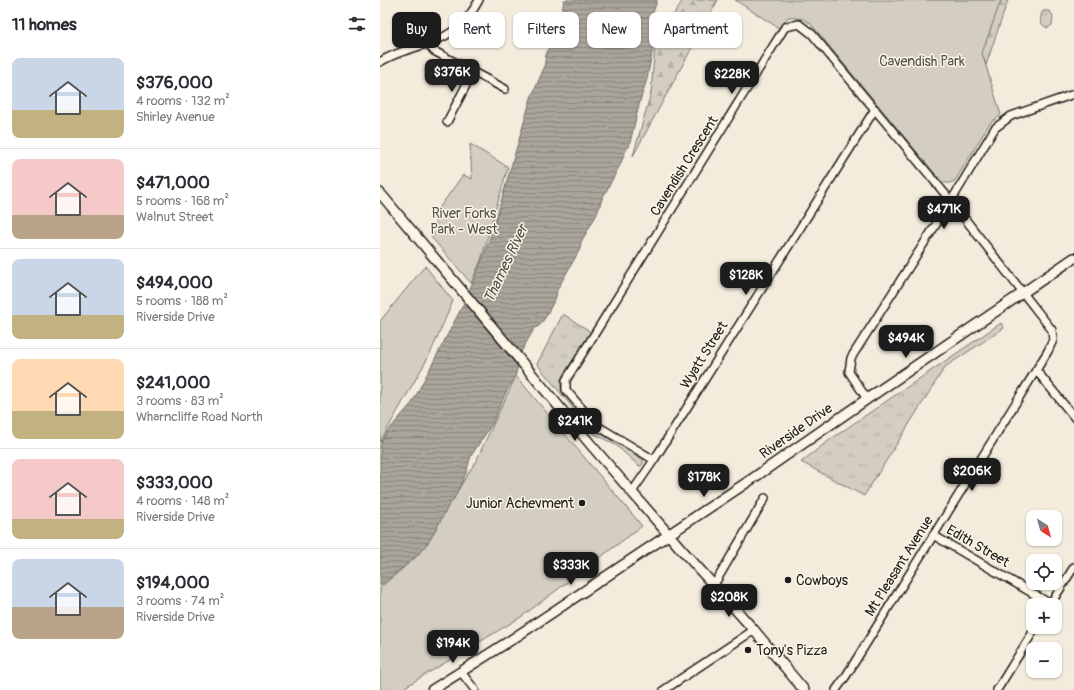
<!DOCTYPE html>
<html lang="en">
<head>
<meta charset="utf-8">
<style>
	:root { --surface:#fff; --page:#f7f7f7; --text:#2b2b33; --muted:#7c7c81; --line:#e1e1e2; --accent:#1c1c1c }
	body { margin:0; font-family:Pangolin,sans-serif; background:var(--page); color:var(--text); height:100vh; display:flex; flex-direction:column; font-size:15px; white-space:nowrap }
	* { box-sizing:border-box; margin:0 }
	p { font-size:13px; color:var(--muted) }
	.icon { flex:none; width:22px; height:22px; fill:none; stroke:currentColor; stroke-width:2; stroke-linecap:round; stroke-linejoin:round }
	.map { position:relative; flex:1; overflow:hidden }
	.sheet { display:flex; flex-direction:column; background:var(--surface); width:380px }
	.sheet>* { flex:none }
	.hud { position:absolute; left:12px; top:12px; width:380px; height:36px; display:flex; gap:8px }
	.needle { width:26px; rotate:143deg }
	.controls { position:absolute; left:646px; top:510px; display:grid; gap:8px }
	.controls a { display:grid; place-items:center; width:36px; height:36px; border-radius:8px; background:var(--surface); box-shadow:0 1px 3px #0004; font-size:20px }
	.price { position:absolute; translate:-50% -34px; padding:0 9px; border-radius:8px; background:var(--accent); color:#fff; font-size:13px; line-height:26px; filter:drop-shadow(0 1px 2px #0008) }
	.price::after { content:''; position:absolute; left:50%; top:24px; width:12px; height:9px; margin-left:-6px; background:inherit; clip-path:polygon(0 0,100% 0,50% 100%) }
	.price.active { background:#222; color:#fff }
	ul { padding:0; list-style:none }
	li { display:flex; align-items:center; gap:12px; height:100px; padding:0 12px }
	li+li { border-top:1px solid var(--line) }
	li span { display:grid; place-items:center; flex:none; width:112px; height:80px; border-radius:8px; color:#555 }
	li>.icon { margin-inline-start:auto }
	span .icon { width:48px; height:48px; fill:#fffc; stroke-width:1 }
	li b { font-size:17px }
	h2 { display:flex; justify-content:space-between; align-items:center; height:48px; padding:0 12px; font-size:17px }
	.tag { padding:0 14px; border-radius:8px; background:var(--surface); box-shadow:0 1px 3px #0004; font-size:14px; line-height:36px }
	.tag.active { background:var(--accent); color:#fff }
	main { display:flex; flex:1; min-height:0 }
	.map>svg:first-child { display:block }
</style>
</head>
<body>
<main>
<section class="sheet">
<h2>11 homes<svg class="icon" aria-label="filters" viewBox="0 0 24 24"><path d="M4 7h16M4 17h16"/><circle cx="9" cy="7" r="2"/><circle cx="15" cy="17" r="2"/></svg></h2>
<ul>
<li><span style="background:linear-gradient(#c9d6e8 65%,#c2b280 0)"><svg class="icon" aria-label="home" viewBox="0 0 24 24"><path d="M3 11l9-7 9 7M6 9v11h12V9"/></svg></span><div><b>$376,000</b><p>4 rooms · 132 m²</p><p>Shirley Avenue</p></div></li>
<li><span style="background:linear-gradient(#f6c9c9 70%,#b9a48a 0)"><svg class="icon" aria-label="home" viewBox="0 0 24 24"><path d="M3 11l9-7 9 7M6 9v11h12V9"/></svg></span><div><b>$471,000</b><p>5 rooms · 168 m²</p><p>Walnut Street</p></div></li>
<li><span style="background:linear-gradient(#c9d6e8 70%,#c2b280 0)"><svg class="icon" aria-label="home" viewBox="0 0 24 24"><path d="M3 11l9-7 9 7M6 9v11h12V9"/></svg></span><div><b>$494,000</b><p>5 rooms · 188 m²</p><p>Riverside Drive</p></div></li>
<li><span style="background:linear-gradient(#ffd9b3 65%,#c2b280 0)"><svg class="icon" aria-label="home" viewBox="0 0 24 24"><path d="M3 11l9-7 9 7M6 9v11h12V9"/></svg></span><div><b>$241,000</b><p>3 rooms · 83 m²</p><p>Wharncliffe Road North</p></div></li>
<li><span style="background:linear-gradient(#f6c9c9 75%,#c2b280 0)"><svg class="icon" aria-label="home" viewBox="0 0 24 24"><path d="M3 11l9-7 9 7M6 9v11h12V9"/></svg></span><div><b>$333,000</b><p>4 rooms · 148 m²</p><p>Riverside Drive</p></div></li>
<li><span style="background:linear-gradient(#c9d6e8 60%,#b9a48a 0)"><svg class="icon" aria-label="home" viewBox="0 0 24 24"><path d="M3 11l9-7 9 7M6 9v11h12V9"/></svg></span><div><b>$194,000</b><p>3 rooms · 74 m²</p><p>Riverside Drive</p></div></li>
</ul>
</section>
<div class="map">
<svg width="694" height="690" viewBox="0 0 694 690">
	<defs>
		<pattern id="grass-tufts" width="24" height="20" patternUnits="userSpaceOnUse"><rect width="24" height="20" fill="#d3cec1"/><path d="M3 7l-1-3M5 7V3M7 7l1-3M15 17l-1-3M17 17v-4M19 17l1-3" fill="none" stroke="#b5b0a5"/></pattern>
		<pattern id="forest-firs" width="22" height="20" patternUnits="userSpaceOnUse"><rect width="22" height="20" fill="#d3cec1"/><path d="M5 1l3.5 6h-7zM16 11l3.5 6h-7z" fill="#b5b0a5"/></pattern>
		<pattern id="water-rules" width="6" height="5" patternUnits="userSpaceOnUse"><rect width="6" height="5" fill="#aaa59b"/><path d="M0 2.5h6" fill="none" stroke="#8a867e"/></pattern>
	</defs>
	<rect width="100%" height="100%" fill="#f3ecdd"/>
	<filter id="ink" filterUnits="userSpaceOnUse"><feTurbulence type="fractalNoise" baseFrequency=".025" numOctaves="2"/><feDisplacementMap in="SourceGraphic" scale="8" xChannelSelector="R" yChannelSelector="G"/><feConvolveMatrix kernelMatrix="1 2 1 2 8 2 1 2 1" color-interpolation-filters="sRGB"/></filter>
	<g filter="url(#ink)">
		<path fill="url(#grass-tufts)" stroke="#78756e" d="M 663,11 L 669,11 L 673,15 L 672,25 L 668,28 C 659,25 659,18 663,11 Z
			M 183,314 L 211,332 L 181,379 L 181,390 L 213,429 L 263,459 L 263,464 L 261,466 L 259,466 L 237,446 L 213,433 L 157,364 Z
			M 621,323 L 624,328 L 565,367 L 484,496 L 421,462 L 451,439 Z"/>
		<path fill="url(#forest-firs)" stroke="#78756e" d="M 303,0 L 338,0 L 253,156 L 271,93 L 275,44 Z
			M 539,0 L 628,0 L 606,65 L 592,28 Z"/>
		<path fill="#d3cec1" stroke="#78756e" d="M 355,0 L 621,0 L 602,53 L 621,115 L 610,123 L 575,181 C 569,184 566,184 560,180 L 430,23 L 423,19 L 408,17 L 400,29 Z
			M 90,144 L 128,167 L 101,260 L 91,283 L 51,237 L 57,230 L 54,215 L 83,175 L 92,179 Z
			M 45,266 L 73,301 L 50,354 L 0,442 L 0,321 Z
			M 136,376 L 262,526 L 141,617 L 20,690 L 0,690 L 0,588 L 37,556 L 96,461 Z"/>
		<path fill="url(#water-rules)" stroke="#716e68" d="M 184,0 L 277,0 L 272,16 L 277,27 L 267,79 L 260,101 L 249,147 L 247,148 L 240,165 L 222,199 L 217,214 L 201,242 L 200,249 L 177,290 L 176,297 L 165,318 L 160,325 L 154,329 L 142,350 L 135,377 L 127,390 L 112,424 L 91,456 L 86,473 L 73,501 L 70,503 L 50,540 L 37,556 L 0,586 L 0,444 L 7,432 L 32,403 L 84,303 L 102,260 L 113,229 L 151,98 L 164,68 L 166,55 L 172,38 L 180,23 Z"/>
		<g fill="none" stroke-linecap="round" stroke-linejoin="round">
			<defs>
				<path id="minor" d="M 48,44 L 54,51 L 125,89
					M 0,62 C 15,52 32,49 49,43 C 71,36 88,21 99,0
					M 67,122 L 93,72
					M 656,370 L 694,417
					M 487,399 L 469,372 L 471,358 L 571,201 L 615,128 L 631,116 L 694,94
					M 274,460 L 216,425 L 186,390 L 186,380 L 405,27 L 419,24 L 432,34 L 571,201 L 672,330 L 673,340 L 668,351 L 466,676 L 456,690
					M 252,492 L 274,460 L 495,109
					M 553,535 L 671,604
					M 334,585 L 385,498
					M 670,605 L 694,567
					M 81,672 L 95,690
					M 284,690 L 374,630
					M 617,690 L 656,627"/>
				<path id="secondary" d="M 0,193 L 212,446 L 302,550 L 374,630 L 424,690
					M 52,690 L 131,640 L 372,479 L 487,399 L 694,258"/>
			</defs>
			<use href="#minor" stroke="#1c1c1c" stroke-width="10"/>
			<use href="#secondary" stroke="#1c1c1c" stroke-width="12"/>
			<use href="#minor" stroke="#fcf5e5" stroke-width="7"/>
			<use href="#secondary" stroke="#fcf5e5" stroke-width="9"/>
		</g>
	</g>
	<g fill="#1c1c1c" stroke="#fcf5e5" stroke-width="1.5">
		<circle cx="202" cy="503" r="4"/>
		<circle cx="408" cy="580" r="4"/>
		<circle cx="368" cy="650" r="4"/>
	</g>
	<g text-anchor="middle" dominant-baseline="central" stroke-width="3" stroke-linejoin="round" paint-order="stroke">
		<g font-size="14" fill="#53514e" stroke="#fcf5e5">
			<text x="542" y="61">Cavendish Park</text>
			<text x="84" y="213">River Forks<tspan x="84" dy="16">Park - West</tspan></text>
		</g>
		<g font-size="14" fill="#1c1c1c" stroke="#fcf5e5">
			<text transform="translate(304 166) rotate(-58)">Cavendish Crescent</text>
			<text transform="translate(324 355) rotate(-58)">Wyatt Street</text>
			<text transform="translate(416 431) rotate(-35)">Riverside Drive</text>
			<text transform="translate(598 546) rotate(30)">Edith Street</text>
			<text transform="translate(519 566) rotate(-58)">Mt Pleasant Avenue</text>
		</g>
		<g font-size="14" fill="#1c1c1c" stroke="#fcf5e5" text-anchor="start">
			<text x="194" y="503" text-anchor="end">Junior Achevment</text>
			<text x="416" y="580">Cowboys</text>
			<text x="376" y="650">Tony's Pizza</text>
		</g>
		<g font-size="15" font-style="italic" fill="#55534f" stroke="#fcf5e5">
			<text transform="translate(126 264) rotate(-65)">Thames River</text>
		</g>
	</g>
</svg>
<div class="controls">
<a><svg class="needle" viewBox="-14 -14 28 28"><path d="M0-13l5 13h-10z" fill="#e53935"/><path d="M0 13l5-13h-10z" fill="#7c7c81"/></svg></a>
<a><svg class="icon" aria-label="locate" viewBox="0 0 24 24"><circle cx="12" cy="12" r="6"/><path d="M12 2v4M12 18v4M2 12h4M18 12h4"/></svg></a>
<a>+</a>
<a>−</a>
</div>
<b class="price active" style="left:72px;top:93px">$376K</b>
<b class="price" style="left:352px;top:95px">$228K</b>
<b class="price" style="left:564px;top:230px">$471K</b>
<b class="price" style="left:366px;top:296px">$128K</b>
<b class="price" style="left:526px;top:359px">$494K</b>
<b class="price" style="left:195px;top:442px">$241K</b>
<b class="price" style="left:592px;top:492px">$206K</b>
<b class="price" style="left:324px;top:498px">$178K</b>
<b class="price" style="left:191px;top:586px">$333K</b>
<b class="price" style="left:349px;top:618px">$208K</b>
<b class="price" style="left:73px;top:664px">$194K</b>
<div class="hud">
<a class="tag active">Buy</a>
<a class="tag">Rent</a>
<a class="tag">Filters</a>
<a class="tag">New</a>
<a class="tag">Apartment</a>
</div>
</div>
</main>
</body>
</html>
